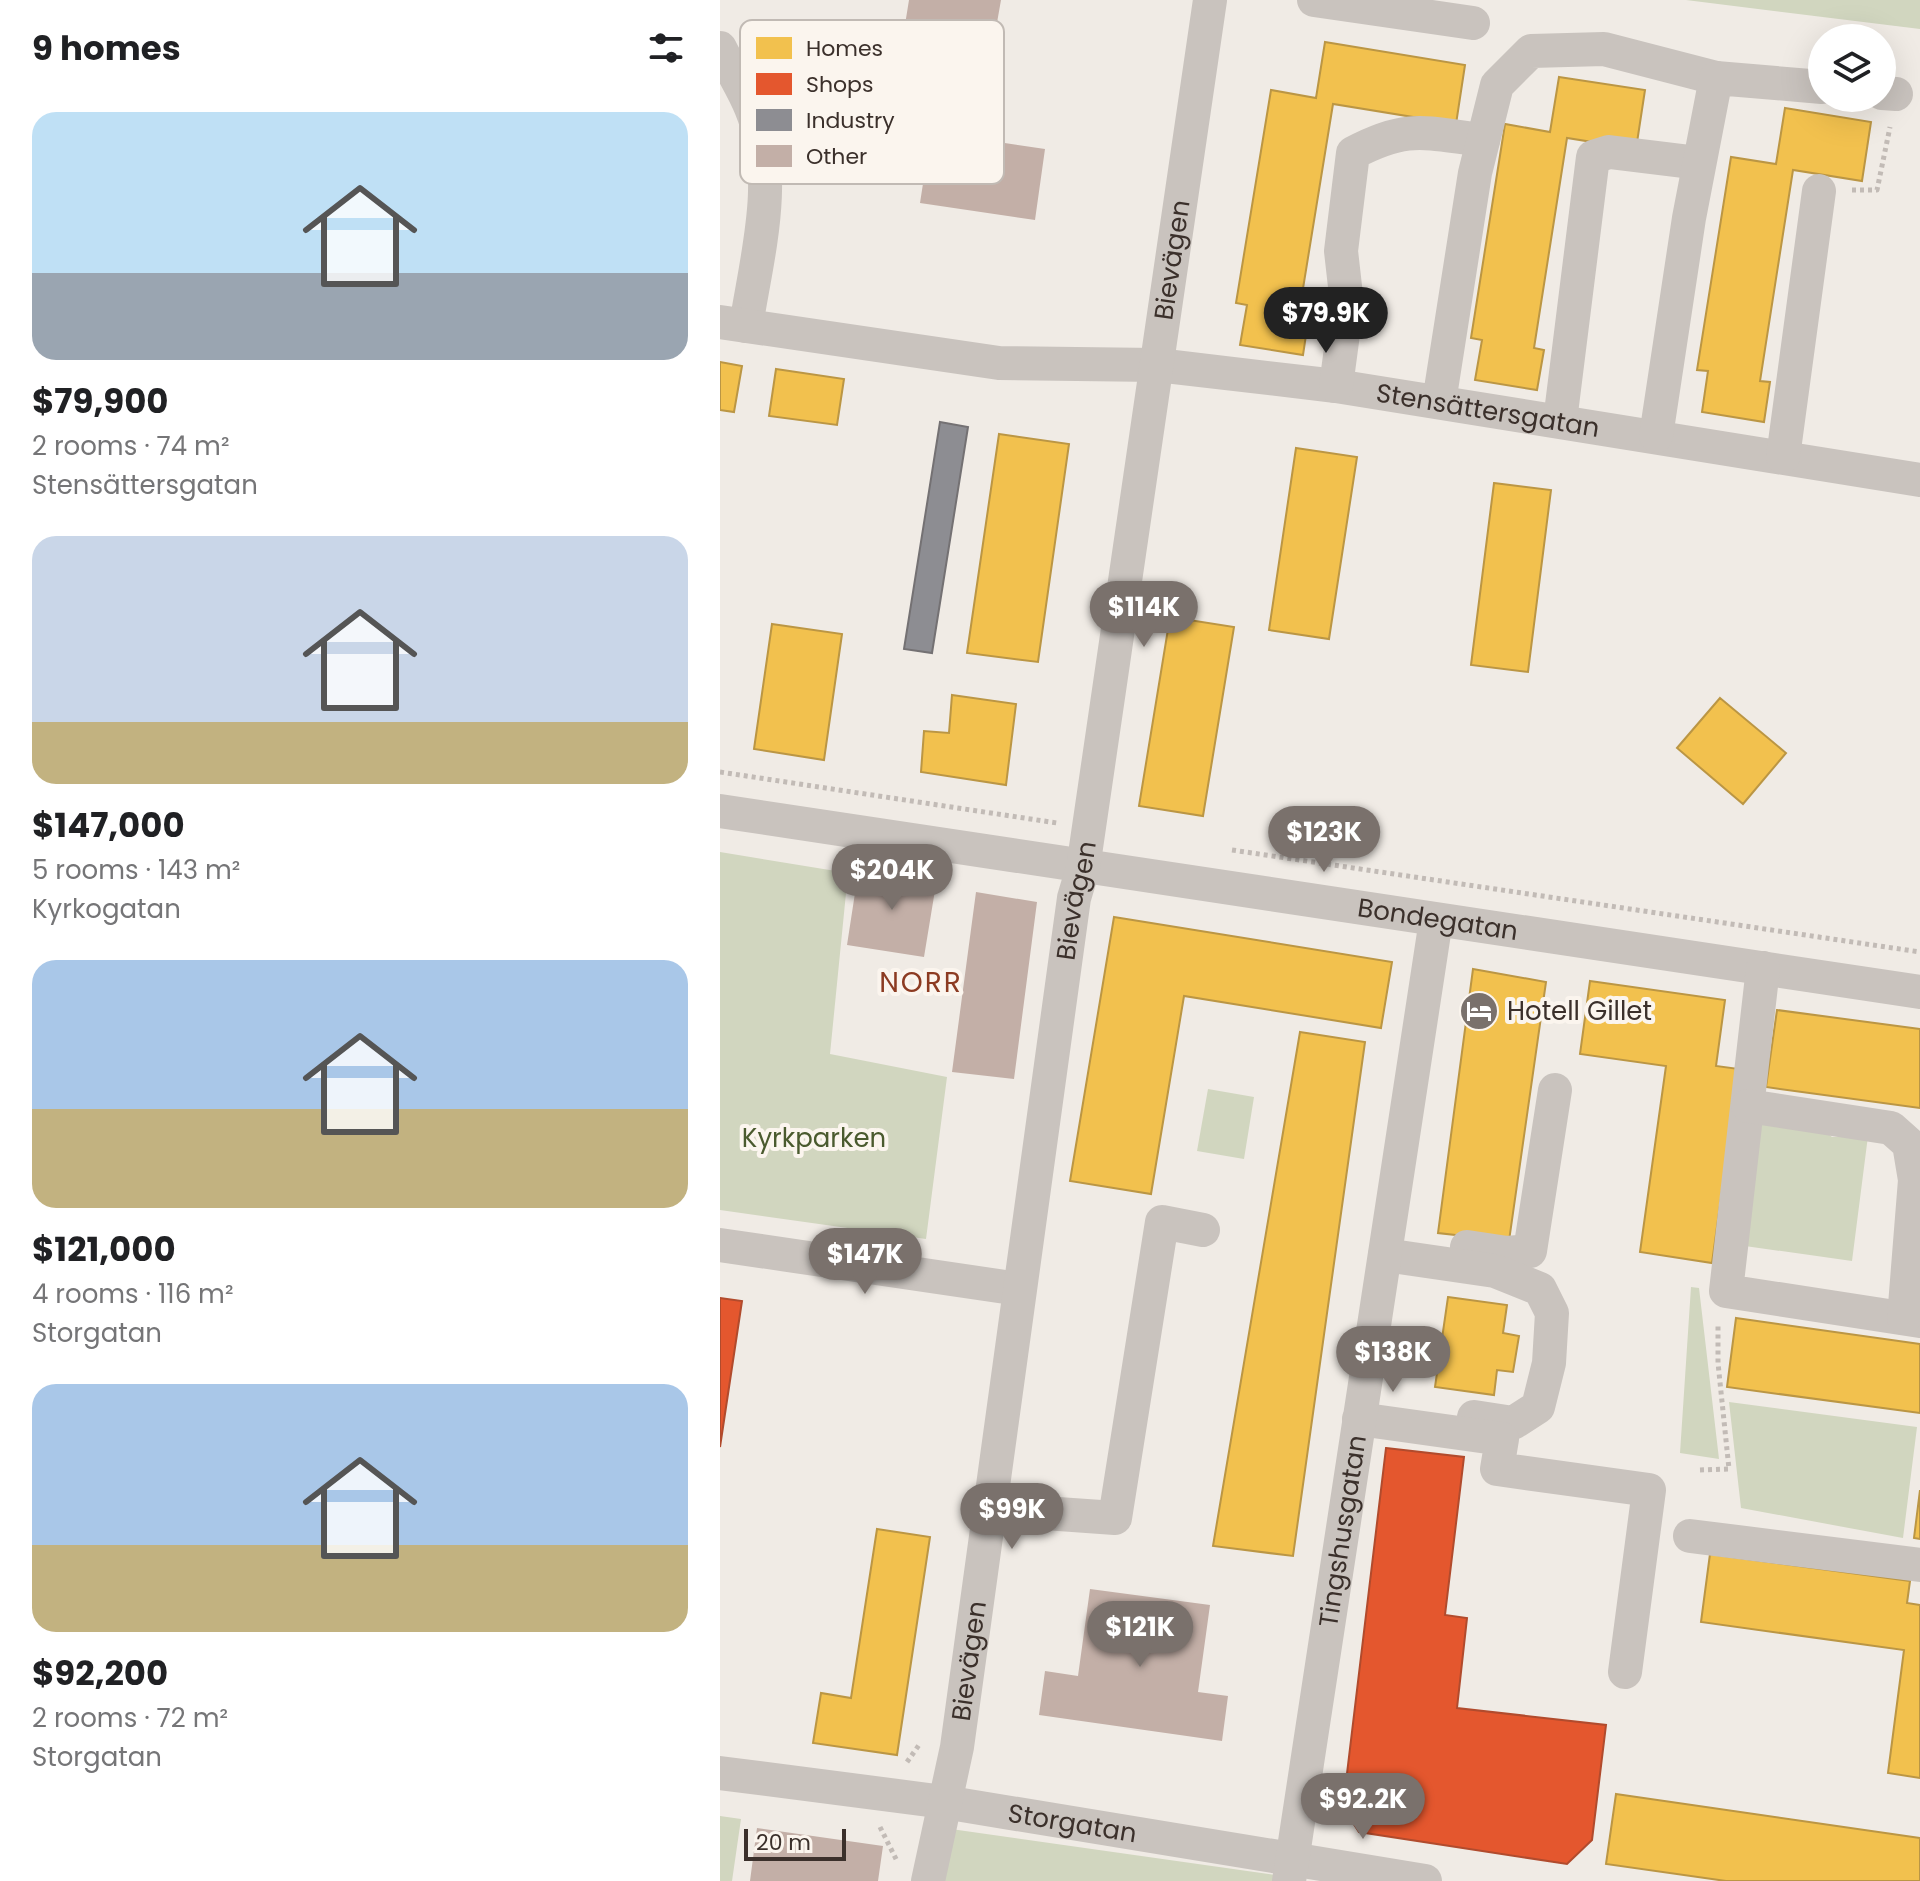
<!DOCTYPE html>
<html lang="en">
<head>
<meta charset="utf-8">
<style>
	:root { --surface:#fff; --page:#f6f6f6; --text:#202124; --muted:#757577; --accent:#7a716c }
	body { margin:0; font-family:Poppins,sans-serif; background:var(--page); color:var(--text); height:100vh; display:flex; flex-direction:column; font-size:30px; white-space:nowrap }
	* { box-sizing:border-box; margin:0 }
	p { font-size:26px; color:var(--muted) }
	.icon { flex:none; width:44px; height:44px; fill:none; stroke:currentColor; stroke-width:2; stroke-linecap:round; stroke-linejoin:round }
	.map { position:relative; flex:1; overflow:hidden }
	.drawer { display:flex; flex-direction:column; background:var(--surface); width:720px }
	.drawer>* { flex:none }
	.tools { position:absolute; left:1088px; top:24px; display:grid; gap:16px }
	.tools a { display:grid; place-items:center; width:88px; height:88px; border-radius:50%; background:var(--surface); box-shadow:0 8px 32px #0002; font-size:40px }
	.scale { position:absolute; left:24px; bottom:20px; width:102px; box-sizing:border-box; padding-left:8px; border:4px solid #3b302b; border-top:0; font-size:22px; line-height:28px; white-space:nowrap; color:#3b302b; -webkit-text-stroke:6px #fbf5ee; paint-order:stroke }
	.price { position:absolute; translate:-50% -68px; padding:0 18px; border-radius:28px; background:var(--accent); color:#fff; font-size:26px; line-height:52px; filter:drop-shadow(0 2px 4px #0008) }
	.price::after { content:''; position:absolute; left:50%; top:48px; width:24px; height:18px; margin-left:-12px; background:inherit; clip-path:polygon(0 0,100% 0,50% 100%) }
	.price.active { background:#222; color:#fff }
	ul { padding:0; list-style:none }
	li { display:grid; align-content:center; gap:16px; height:424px; padding:0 32px }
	li span { display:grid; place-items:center; height:248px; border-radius:24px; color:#555 }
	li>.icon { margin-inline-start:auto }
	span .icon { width:144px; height:144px; fill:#fffc; stroke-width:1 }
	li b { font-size:34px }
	h2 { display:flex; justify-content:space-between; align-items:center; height:96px; padding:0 32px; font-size:34px }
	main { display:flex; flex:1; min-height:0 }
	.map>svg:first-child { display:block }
</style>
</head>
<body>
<main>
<section class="drawer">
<h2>9 homes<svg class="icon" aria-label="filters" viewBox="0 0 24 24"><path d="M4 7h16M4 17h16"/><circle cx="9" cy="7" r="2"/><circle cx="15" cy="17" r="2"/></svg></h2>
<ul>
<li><span style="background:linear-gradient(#bfe0f5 65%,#9aa5b1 0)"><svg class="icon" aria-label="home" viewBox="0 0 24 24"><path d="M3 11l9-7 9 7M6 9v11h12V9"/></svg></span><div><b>$79,900</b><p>2 rooms · 74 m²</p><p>Stensättersgatan</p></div></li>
<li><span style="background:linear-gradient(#c9d6e8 75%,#c2b280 0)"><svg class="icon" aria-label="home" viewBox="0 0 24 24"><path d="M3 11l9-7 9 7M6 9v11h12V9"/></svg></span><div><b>$147,000</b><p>5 rooms · 143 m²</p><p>Kyrkogatan</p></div></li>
<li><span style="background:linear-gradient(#a9c7e8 60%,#c2b280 0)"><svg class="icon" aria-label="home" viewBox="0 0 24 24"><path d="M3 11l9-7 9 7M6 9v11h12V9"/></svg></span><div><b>$121,000</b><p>4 rooms · 116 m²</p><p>Storgatan</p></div></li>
<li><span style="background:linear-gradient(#a9c7e8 65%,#c2b280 0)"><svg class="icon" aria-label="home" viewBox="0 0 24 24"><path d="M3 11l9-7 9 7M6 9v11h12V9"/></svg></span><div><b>$92,200</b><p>2 rooms · 72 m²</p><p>Storgatan</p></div></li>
</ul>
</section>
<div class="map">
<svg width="1200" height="1881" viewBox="0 0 1200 1881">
	<rect width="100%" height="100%" fill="#f0ebe5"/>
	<path fill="#d1d6bf" d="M 966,0 L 1200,0 L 1200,29 Z
		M 0,852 L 128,873 L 110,1054 L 227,1077 L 206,1239 L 0,1210 Z
		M 488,1089 L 534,1097 L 524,1159 L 477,1151 Z
		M 1046,1121 L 1104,1130 L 1112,1137 L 1148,1136 L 1132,1261 L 1018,1245 L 1038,1127 Z
		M 971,1287 L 979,1288 L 999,1459 L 960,1453 Z
		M 1009,1402 L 1197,1427 L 1183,1538 L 1021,1508 Z
		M 0,1816 L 21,1819 L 12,1881 L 0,1881 Z
		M 231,1829 L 556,1875 L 555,1881 L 221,1881 Z"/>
	<path fill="#f2c14e" stroke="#bb9644" stroke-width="2" d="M 605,42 L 745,65 L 736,124 L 613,104 L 579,313 L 589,315 L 583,355 L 520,345 L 527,305 L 516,303 L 551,90 L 596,98 Z
		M 839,77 L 925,90 L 916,149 L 847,138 L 814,348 L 824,350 L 817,390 L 755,380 L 762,340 L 751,338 L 785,124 L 830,132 Z
		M 1065,108 L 1151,122 L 1142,181 L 1073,170 L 1040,381 L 1050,382 L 1044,422 L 982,412 L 988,371 L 977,370 L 1011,157 L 1056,164 Z
		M 0,362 L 22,366 L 14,412 L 0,410 Z
		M 56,369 L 124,379 L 117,425 L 49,416 Z
		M 279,434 L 349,444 L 318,662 L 247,653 Z
		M 576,448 L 637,457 L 609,639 L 549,630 Z
		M 774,483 L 831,490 L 808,672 L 751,665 Z
		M 450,617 L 514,627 L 483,816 L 419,806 Z
		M 52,624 L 122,634 L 104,760 L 34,749 Z
		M 232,695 L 296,704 L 286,785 L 201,772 L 204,731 L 229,733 Z
		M 1000,698 L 1066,753 L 1023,804 L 957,748 Z
		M 394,917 L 672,962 L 661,1028 L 464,996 L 431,1194 L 350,1181 Z
		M 753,969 L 826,982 L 789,1241 L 718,1233 Z
		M 870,981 L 1005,1000 L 996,1066 L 1019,1069 L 992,1263 L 920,1252 L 946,1066 L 860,1054 Z
		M 1057,1010 L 1200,1029 L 1200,1108 L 1046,1087 Z
		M 580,1032 L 645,1042 L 573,1556 L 493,1546 Z
		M 728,1297 L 787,1305 L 783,1333 L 799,1336 L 793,1372 L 777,1370 L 774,1395 L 715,1387 Z
		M 1016,1318 L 1200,1344 L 1200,1413 L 1007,1387 Z
		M 1200,1490 L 1200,1539 L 1194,1538 Z
		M 157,1529 L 210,1537 L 177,1755 L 93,1743 L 101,1693 L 131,1698 Z
		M 990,1554 L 1190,1581 L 1187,1603 L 1200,1605 L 1200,1778 L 1168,1773 L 1184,1650 L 981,1622 Z
		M 896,1794 L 1200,1838 L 1200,1881 L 1006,1881 L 886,1864 Z"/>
	<path fill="#e4572e" stroke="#b14b2d" stroke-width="2" d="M 0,1298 L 22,1301 L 0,1447 Z
		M 666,1448 L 744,1457 L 725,1615 L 747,1618 L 737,1708 L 886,1725 L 872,1840 L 847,1864 L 639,1832 L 623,1807 Z"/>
	<path fill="#8d8d92" stroke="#747173" stroke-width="2" d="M 220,422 L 248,427 L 212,653 L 184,649 Z"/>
	<path fill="#c3afa7" d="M 189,0 L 281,0 L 272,51 L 183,37 Z
		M 211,132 L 325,149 L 315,220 L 200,203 Z
		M 139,867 L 217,878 L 204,957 L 127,945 Z
		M 256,892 L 317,902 L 294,1079 L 232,1072 Z
		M 370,1589 L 490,1605 L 478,1692 L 508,1696 L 502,1741 L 319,1715 L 325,1671 L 358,1676 Z
		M 37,1828 L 163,1846 L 158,1881 L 30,1881 Z"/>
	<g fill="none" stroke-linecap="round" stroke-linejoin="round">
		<path stroke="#c2bbb6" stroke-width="5" stroke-dasharray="4 4" stroke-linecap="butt" d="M 1132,190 L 1157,190 L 1170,127
			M 0,772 L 337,823
			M 512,850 L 1200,952
			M 980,1470 L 1009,1469 L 998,1363 L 998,1323
			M 187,1762 L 199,1745
			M 160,1827 L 177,1861"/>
		<g stroke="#c9c3be" stroke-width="34">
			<path d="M 594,0 L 753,23"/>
			<path d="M 0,48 C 10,68 23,88 31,108 C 60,177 37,255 26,326"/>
			<path d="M 1162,93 L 1176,94"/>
			<path id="s1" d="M 0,322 L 279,363 L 437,365 L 616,386 L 1200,480"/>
			<path d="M 616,386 L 627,304 L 621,251 L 633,153 C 688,124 704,133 763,140"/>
			<path d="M 719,402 L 755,173 L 777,85 L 811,51 L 884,49 L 996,78"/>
			<path d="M 840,421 L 873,157 L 889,152 L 979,163"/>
			<path d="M 936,436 L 969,218 L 996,78 L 1102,87"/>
			<path d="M 1063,457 L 1099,191"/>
			<path id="s2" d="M 0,811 L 1200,992"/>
			<path d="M 1043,968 L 1006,1291 L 1200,1321"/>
			<path d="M 1028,1106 L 1171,1128 L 1189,1144 L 1195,1180 L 1184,1318"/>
			<path d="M 0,1245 L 299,1289"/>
			<path d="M 747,1247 L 787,1253 L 810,1251 L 835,1090"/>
			<path d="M 665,1255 L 775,1271 L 820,1289 L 832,1313 L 829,1363 L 818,1407 L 793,1423 L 754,1417"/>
			<path d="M 639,1419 L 782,1439 L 777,1469 L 929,1490 L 905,1672"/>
			<path d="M 268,1509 L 395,1518 L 442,1222 L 483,1230"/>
			<path d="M 970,1536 L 1200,1565"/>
			<path id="s3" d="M 0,1773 L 224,1802 L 705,1881"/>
			<path id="s4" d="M 208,1881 L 237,1747 L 354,898 L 363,868 L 490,0"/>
			<path id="s5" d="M 569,1881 L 716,920"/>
		</g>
	</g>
	<defs>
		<symbol id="hotel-disc" viewBox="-11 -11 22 22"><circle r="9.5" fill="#7a716c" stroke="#fbf5ee"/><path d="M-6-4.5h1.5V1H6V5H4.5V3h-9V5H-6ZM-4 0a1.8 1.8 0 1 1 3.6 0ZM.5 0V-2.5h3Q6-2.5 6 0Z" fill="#fff"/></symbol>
	</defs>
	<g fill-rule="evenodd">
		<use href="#hotel-disc" x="737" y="989" width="44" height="44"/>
	</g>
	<g text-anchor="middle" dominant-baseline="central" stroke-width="8" stroke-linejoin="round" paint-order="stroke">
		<g font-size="26" fill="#3b302b" stroke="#fbf5ee">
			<text stroke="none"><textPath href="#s4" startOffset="1640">Bievägen</textPath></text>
			<text stroke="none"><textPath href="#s1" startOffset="774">Stensättersgatan</textPath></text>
			<text stroke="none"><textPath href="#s4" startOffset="992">Bievägen</textPath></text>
			<text stroke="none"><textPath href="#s2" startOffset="726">Bondegatan</textPath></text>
			<text stroke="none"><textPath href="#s5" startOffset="354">Tingshusgatan</textPath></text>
			<text stroke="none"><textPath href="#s4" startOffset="224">Bievägen</textPath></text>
			<text stroke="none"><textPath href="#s3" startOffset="356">Storgatan</textPath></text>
		</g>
		<g font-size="26" fill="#3b302b" stroke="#fbf5ee" text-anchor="start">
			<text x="787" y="1011">Hotell Gillet</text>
		</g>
		<g font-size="26" fill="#4a5a2e" stroke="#fbf5ee">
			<text x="94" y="1138">Kyrkparken</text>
		</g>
		<g font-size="28" letter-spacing="2" fill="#8c3b22" stroke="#fbf5ee">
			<text x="201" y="982">NORR</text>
		</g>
	</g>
	<rect x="20" y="20" width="264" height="164" rx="12" fill="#fbf5ee" stroke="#c1bab4" stroke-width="2"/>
	<rect x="36" y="37" width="36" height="22" fill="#f2c14e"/>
	<rect x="36" y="73" width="36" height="22" fill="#e4572e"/>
	<rect x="36" y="109" width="36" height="22" fill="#8d8d92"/>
	<rect x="36" y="145" width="36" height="22" fill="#c3afa7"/>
	<g font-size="22" fill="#3b302b">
		<text x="86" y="56">Homes</text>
		<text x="86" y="92">Shops</text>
		<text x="86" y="128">Industry</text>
		<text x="86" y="164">Other</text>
	</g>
</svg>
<div class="tools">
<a><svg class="icon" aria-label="layers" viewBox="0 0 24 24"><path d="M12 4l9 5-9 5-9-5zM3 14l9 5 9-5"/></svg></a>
</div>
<div class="scale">20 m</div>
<b class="price active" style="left:606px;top:355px">$79.9K</b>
<b class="price" style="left:424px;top:649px">$114K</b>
<b class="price" style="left:604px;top:874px">$123K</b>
<b class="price" style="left:172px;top:912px">$204K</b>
<b class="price" style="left:145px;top:1296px">$147K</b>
<b class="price" style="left:673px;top:1394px">$138K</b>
<b class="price" style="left:292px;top:1551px">$99K</b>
<b class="price" style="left:420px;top:1669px">$121K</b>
<b class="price" style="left:643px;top:1841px">$92.2K</b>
</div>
</main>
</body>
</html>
